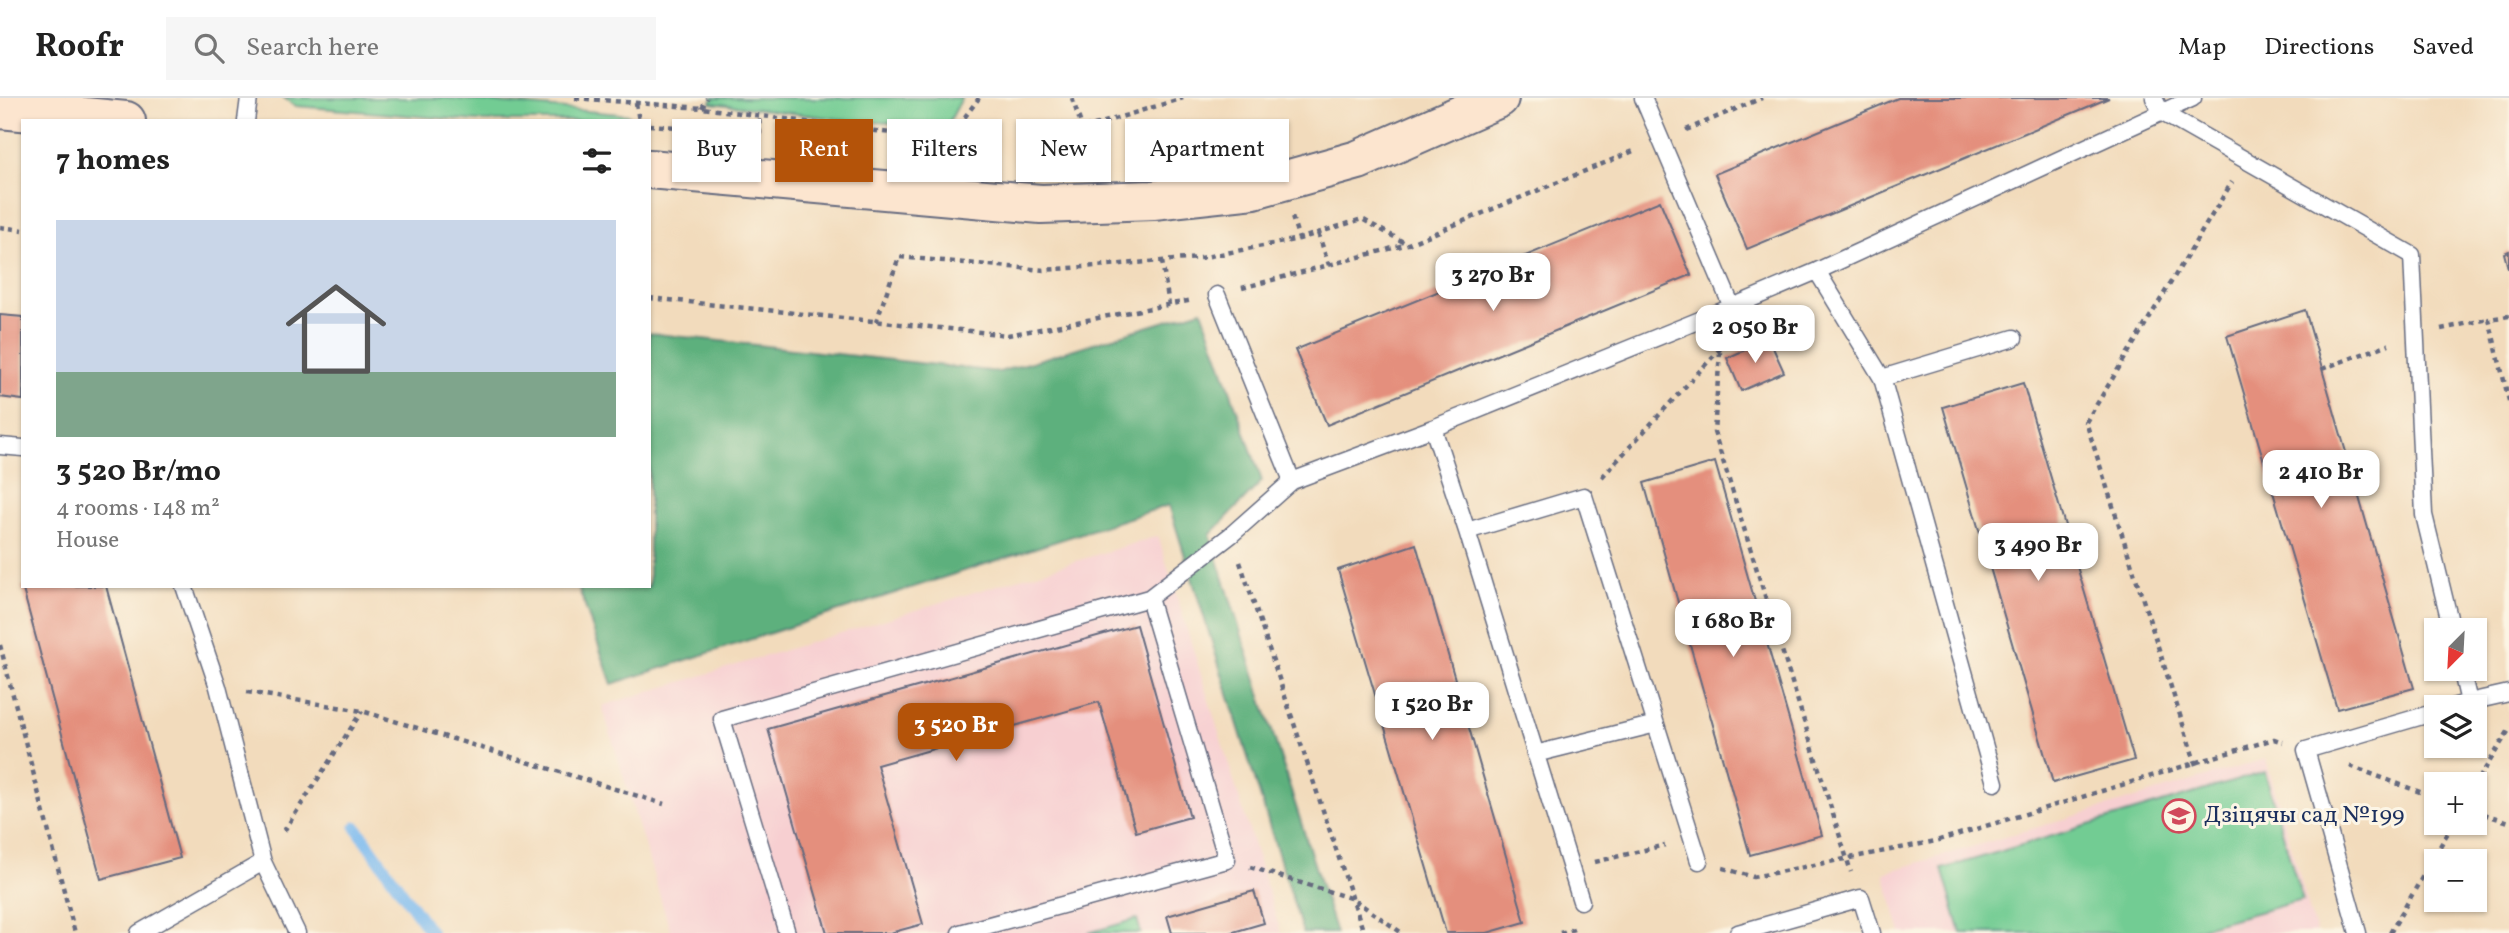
<!DOCTYPE html>
<html lang="en">
<head>
<meta charset="utf-8">
<style>
	:root { --surface:#fff; --page:#f6f6f6; --text:#222; --muted:#767676; --line:#e0e0e0; --accent:#b45309 }
	body { margin:0; font-family:Vollkorn,serif; background:var(--page); color:var(--text); height:100vh; display:flex; flex-direction:column; font-size:26px; white-space:nowrap }
	* { box-sizing:border-box; margin:0 }
	p { font-size:23px; color:var(--muted) }
	.icon { flex:none; width:38px; height:38px; fill:none; stroke:currentColor; stroke-width:2; stroke-linecap:round; stroke-linejoin:round }
	.map { position:relative; flex:1; overflow:hidden }
	.sheet { position:absolute; left:21px; top:21px; width:630px; height:469px; display:flex; flex-direction:column; background:var(--surface); border-radius:0px; box-shadow:0 2px 5px #0004 }
	.sheet>* { flex:none }
	.hud { position:absolute; left:672px; top:21px; width:665px; height:63px; display:flex; gap:14px }
	.needle { width:46px; rotate:204deg }
	.buttons { position:absolute; left:2424px; top:520px; display:grid; gap:14px }
	.buttons a { display:grid; place-items:center; width:63px; height:63px; border-radius:0px; background:var(--surface); box-shadow:0 2px 5px #0004; font-size:35px }
	.price { position:absolute; translate:-50% -60px; padding:0 16px; border-radius:14px; background:#fff; color:#222; font-size:23px; line-height:46px; filter:drop-shadow(0 2px 4px #0008) }
	.price::after { content:''; position:absolute; left:50%; top:42px; width:21px; height:16px; margin-left:-10px; background:inherit; clip-path:polygon(0 0,100% 0,50% 100%) }
	.price.active { background:var(--accent); color:#fff }
	ul { padding:0; list-style:none }
	li { display:grid; align-content:center; gap:14px; height:371px; padding:0 35px }
	li+li { border-top:2px solid var(--line) }
	li span { display:grid; place-items:center; height:217px; border-radius:0px; color:#555 }
	li>.icon { margin-inline-start:auto }
	span .icon { width:126px; height:126px; fill:#fffc; stroke-width:1 }
	li b { font-size:30px }
	h2 { display:flex; justify-content:space-between; align-items:center; height:84px; padding:0 35px; font-size:30px }
	.chip { padding:0 24px; border-radius:0px; background:var(--surface); box-shadow:0 2px 5px #0004; font-size:24px; line-height:63px }
	.chip.active { background:var(--accent); color:#fff }
	header { display:flex; align-items:center; gap:42px; box-sizing:border-box; height:98px; padding:0 35px; background:var(--surface); border-bottom:2px solid var(--line) }
	header strong { font-size:33px }
	nav { display:flex; gap:38px; margin-inline-start:auto; font-size:24px }
	.search { width:490px; height:63px; background:var(--page); display:flex; align-items:center; gap:18px; box-sizing:border-box; padding:0 24px; border-radius:0px; color:var(--muted); font-size:26px }
	.map>svg:first-child { display:block }
</style>
</head>
<body>
<header>
<strong>Roofr</strong>
<div class="search"><svg class="icon" aria-label="search" viewBox="0 0 24 24"><circle cx="10" cy="10" r="6"/><path d="M15 15l6 6"/></svg>Search here</div>
<nav><a>Map</a><a>Directions</a><a>Saved</a></nav>
</header>
<div class="map">
<svg width="2509" height="835" viewBox="0 0 2509 835">
	<rect width="100%" height="100%" fill="#fcf5e5"/>
	<filter id="ink" filterUnits="userSpaceOnUse"><feTurbulence type="fractalNoise" baseFrequency=".0143" numOctaves="2"/><feDisplacementMap in="SourceGraphic" scale="14" xChannelSelector="R" yChannelSelector="G"/><feConvolveMatrix kernelMatrix="1 2 1 2 8 2 1 2 1" color-interpolation-filters="sRGB"/></filter>
	<filter id="wash" filterUnits="userSpaceOnUse"><feTurbulence type="fractalNoise" baseFrequency=".00686" numOctaves="4" result="noise"/><feDisplacementMap in="SourceGraphic" scale="28" xChannelSelector="R" yChannelSelector="G"/><feGaussianBlur stdDeviation="1.57" result="paint"/><feColorMatrix in="noise" values="0 0 0 0 0 0 0 0 0 0 0 0 0 0 0 0 0 1.4 0 .05"/><feComposite in="paint" operator="in"/></filter>
	<g filter="url(#wash)">
		<rect width="100%" height="100%" fill="#f2dbbc"/>
		<path fill="#f7cfd1" d="M 1158,438 L 1281,835 L 671,835 L 602,608 Z
			M 2266,661 L 2316,835 L 1901,835 L 1884,775 Z"/>
		<path fill="#72cc93" stroke="#467e78" stroke-width="2" d="M 284,0 L 445,0 L 629,17 L 627,23 L 476,23 L 296,8 Z
			M 713,0 L 962,0 L 947,28 L 855,23 L 711,5 Z
			M 2265,674 L 2302,802 L 2181,835 L 1961,835 L 1942,771 Z
			M 1137,821 L 1141,835 L 1088,835 Z"/>
		<path fill="#5db07d" stroke="#3c706e" stroke-width="2" d="M 1202,212 L 1262,383 L 1210,437 L 1336,835 L 1303,835 L 1169,407 L 612,586 L 578,488 L 649,488 L 649,235 L 999,274 Z"/>
		<g fill="none" stroke-linecap="round" stroke-linejoin="round">
			<path stroke="#7cbaef" stroke-width="12" d="M 356,729 L 431,835"/>
		</g>
		<g id="blocks">
			<path fill="#e48f7d" d="M 1898,0 L 2109,0 L 1747,151 L 1715,76 Z
				M 1660,103 L 1691,177 L 1327,327 L 1295,252 Z
				M 2509,153 L 2509,170 L 2508,170 L 2504,155 Z
				M 2305,212 L 2414,590 L 2337,611 L 2227,238 Z
				M 0,217 L 23,219 L 23,302 L 0,299 Z
				M 1769,241 L 1784,274 L 1741,293 L 1727,260 Z
				M 2023,285 L 2134,662 L 2053,685 L 1943,309 Z
				M 1715,364 L 1822,737 L 1750,757 L 1644,385 Z
				M 1416,446 L 1525,824 L 1487,835 L 1446,835 L 1338,472 Z
				M 22,488 L 106,488 L 180,760 L 101,781 Z
				M 1136,527 L 1190,719 L 1136,734 L 1099,604 L 877,667 L 923,826 L 890,835 L 827,835 L 768,631 Z
				M 1254,793 L 1264,825 L 1230,835 L 1172,835 L 1167,818 Z"/>
		</g>
	</g>
	<g filter="url(#ink)">
		<use href="#blocks" fill-opacity="0" stroke="#666b7f" stroke-width="2"/>
		<g fill="none" stroke-linecap="round" stroke-linejoin="round">
			<defs>
				<path id="lane" d="M 2154,0 L 2161,14 L 2412,157 L 2424,417 L 2452,532
					M 246,23 L 249,0
					M 1817,173 L 1882,280 L 1995,685
					M 1217,197 L 1292,383 L 1433,330 L 1732,209 L 1643,0
					M 1732,209 L 1817,173 L 2193,0
					M 1882,280 L 2014,240
					M 1433,330 L 1467,433
					M 0,348 L 23,350
					M 184,488 L 218,589 L 263,764 L 297,835
					M 2469,604 L 2509,595
					M 2452,609 L 2469,604 L 2461,570
					M 1535,656 L 1656,626
					M 1581,803 L 1467,433 L 1584,398 L 1699,763
					M 139,835 L 263,764
					M 787,835 L 722,621 L 1149,500 L 1231,437 L 1292,383
					M 960,835 L 1227,762 L 1149,500
					M 1738,835 L 1861,800 L 1872,835
					M 2358,835 L 2306,652 L 2436,614"/>
				<path id="secondary" d="M 0,11 L 126,23
					M 649,71 L 1041,106 L 1153,102 L 1254,91 L 1358,62 L 1499,0"/>
			</defs>
			<use href="#lane" stroke="#666b7f" stroke-width="19"/>
			<use href="#secondary" stroke="#666b7f" stroke-width="42"/>
			<path stroke="#666b7f" stroke-width="4.5" stroke-dasharray="5 5" stroke-linecap="butt" d="M 575,0 L 702,10 L 906,37 L 952,36 L 979,0
				M 1072,0 L 1083,32
				M 636,5 L 639,23
				M 702,10 L 707,0
				M 649,27 L 760,35 L 759,19
				M 1686,32 L 1762,0
				M 1065,36 L 1183,0
				M 1292,119 L 1299,141
				M 0,129 L 23,132
				M 1318,135 L 1329,167
				M 1162,163 L 1169,207
				M 1242,190 L 1408,146 L 1636,52
				M 649,200 L 1008,237 L 1193,202
				M 2509,218 L 2489,221 L 2509,303
				M 876,224 L 899,159 L 1044,172 L 1200,160 L 1299,141 L 1362,121 L 1407,146
				M 2441,231 L 2489,221
				M 1720,254 L 1714,334 L 1851,774
				M 2322,271 L 2389,246
				M 1602,379 L 1731,239
				M 1240,464 L 1364,835
				M 0,547 L 75,835
				M 247,594 L 362,613 L 664,706
				M 2196,667 L 2086,324 L 2232,84
				M 2350,668 L 2436,700
				M 2474,689 L 2509,632
				M 2474,713 L 2509,724
				M 284,733 L 362,613
				M 1595,764 L 1665,747
				M 1250,769 L 1353,801 L 1402,835
				M 1723,770 L 1753,779 L 1936,743 L 2274,641 L 2283,644
				M 1560,835 L 1574,831
				M 2390,835 L 2454,724"/>
			<use href="#lane" stroke="#fff" stroke-width="16"/>
			<use href="#secondary" stroke="#fce5cf" stroke-width="38"/>
		</g>
	</g>
	<defs>
		<symbol id="school-ring" viewBox="-11 -11 22 22"><circle r="9.5" fill="#fcf5e5" stroke="#d1495b" stroke-width="1.5"/><path d="M0-5L7-2L0 1L-7-2ZM-4 1L0 2.5L4 1V4Q0 6-4 4Z" fill="#d1495b"/></symbol>
	</defs>
	<g fill-rule="evenodd">
		<use href="#school-ring" x="2160" y="699" width="38" height="38"/>
	</g>
	<g text-anchor="middle" dominant-baseline="central" stroke-width="6" stroke-linejoin="round" paint-order="stroke">
		<g font-size="24" fill="#1b2f5e" stroke="#fcf5e5" text-anchor="start">
			<text x="2204" y="718">Дзіцячы сад №199</text>
		</g>
	</g>
</svg>
<div class="buttons">
<a><svg class="needle" viewBox="-14 -14 28 28"><path d="M0-13l5 13h-10z" fill="#e53935"/><path d="M0 13l5-13h-10z" fill="#767676"/></svg></a>
<a><svg class="icon" aria-label="layers" viewBox="0 0 24 24"><path d="M12 4l9 5-9 5-9-5zM3 14l9 5 9-5"/></svg></a>
<a>+</a>
<a>−</a>
</div>
<b class="price" style="left:1493px;top:215px">3 270 Br</b>
<b class="price" style="left:1755px;top:267px">2 050 Br</b>
<b class="price" style="left:2321px;top:412px">2 410 Br</b>
<b class="price" style="left:2038px;top:485px">3 490 Br</b>
<b class="price" style="left:1733px;top:561px">1 680 Br</b>
<b class="price" style="left:1432px;top:644px">1 520 Br</b>
<b class="price active" style="left:956px;top:665px">3 520 Br</b>
<div class="hud">
<a class="chip">Buy</a>
<a class="chip active">Rent</a>
<a class="chip">Filters</a>
<a class="chip">New</a>
<a class="chip">Apartment</a>
</div>
<section class="sheet">
<h2>7 homes<svg class="icon" aria-label="filters" viewBox="0 0 24 24"><path d="M4 7h16M4 17h16"/><circle cx="9" cy="7" r="2"/><circle cx="15" cy="17" r="2"/></svg></h2>
<ul>
<li><span style="background:linear-gradient(#c9d6e8 70%,#7fa58c 0)"><svg class="icon" aria-label="home" viewBox="0 0 24 24"><path d="M3 11l9-7 9 7M6 9v11h12V9"/></svg></span><div><b>3 520 Br/mo</b><p>4 rooms · 148 m²</p><p>House</p></div></li>
</ul>
</section>
</div>
</body>
</html>
